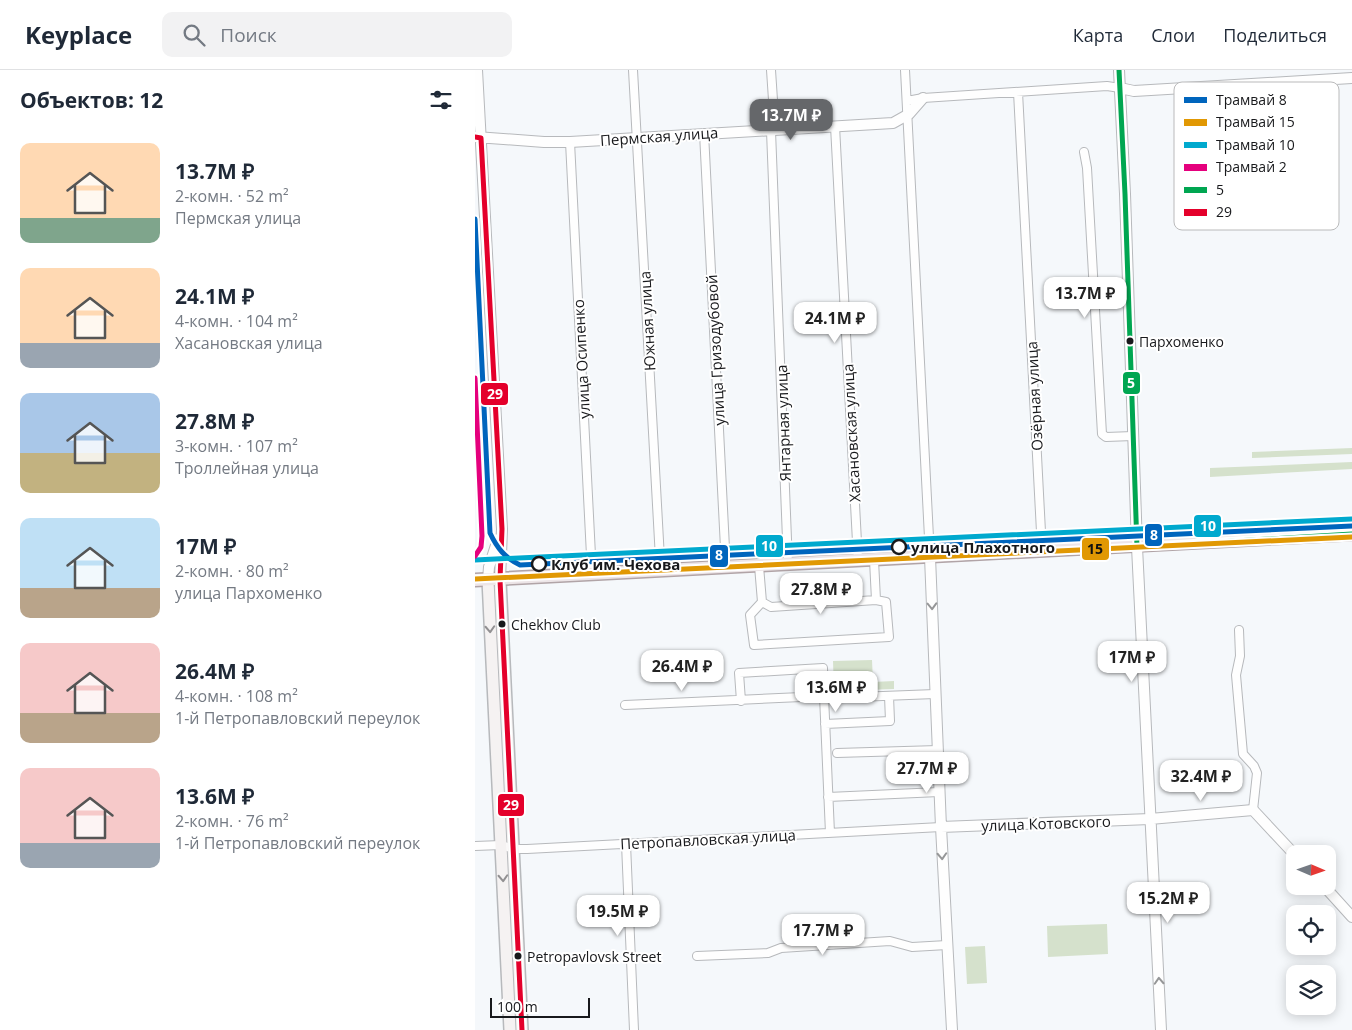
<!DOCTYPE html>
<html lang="ru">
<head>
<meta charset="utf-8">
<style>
	:root { --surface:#fff; --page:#f2f2f3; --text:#1f2937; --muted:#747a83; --line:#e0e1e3; --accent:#65676a }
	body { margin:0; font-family:"Open Sans",sans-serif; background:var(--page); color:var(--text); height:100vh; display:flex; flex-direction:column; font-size:19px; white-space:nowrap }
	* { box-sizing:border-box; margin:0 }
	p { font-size:16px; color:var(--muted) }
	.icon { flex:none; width:28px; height:28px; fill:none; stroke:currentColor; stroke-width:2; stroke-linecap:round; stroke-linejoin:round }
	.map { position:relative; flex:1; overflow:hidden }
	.side { display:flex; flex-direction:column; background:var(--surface); width:475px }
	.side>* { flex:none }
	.needle { width:32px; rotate:92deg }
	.buttons { position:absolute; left:811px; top:775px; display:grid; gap:10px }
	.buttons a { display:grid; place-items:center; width:50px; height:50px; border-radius:10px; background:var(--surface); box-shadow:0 2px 12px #0003; font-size:25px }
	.scale { position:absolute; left:15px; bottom:12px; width:100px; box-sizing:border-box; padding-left:5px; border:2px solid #18191c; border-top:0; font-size:14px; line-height:18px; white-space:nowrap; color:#18191c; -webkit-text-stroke:4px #fff; paint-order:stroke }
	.price { position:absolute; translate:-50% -42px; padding:0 11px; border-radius:10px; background:#fff; color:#222; font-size:16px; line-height:32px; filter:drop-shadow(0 1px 2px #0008) }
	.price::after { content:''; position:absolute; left:50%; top:30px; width:15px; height:11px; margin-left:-8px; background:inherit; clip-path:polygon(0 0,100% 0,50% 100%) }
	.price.active { background:var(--accent); color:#fff }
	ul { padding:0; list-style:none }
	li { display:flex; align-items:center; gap:15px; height:125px; padding:0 20px }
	li span { display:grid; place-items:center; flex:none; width:140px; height:100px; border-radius:10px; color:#555 }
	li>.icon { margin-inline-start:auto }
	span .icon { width:60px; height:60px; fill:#fffc; stroke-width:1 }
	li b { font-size:21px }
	h2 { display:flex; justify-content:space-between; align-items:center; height:60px; padding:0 20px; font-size:21px }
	header { display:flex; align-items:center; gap:30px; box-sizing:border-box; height:70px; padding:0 25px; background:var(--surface); border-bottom:1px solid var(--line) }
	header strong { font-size:24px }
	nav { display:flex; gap:28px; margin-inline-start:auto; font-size:18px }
	.search { width:350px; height:45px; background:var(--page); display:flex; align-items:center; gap:12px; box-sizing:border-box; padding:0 18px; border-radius:10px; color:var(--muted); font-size:19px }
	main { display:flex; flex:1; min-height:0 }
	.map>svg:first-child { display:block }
</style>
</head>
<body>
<header>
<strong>Keyplace</strong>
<div class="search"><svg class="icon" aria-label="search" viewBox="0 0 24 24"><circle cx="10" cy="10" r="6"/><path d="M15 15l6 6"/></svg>Поиск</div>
<nav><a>Карта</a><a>Слои</a><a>Поделиться</a></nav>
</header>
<main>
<section class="side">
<h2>Объектов: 12<svg class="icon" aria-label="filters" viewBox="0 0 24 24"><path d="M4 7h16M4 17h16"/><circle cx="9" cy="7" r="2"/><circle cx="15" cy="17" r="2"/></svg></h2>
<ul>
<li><span style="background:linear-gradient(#ffd9b3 75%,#7fa58c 0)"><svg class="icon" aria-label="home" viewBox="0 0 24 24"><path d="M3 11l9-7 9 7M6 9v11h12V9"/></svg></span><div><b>13.7M ₽</b><p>2-комн. · 52 m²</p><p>Пермская улица</p></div></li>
<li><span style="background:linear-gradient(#ffd9b3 75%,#9aa5b1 0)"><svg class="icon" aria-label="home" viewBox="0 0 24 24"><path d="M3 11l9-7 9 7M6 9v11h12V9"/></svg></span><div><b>24.1M ₽</b><p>4-комн. · 104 m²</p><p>Хасановская улица</p></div></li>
<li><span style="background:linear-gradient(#a9c7e8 60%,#c2b280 0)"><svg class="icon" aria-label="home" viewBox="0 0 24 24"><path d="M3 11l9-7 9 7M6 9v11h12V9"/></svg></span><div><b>27.8M ₽</b><p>3-комн. · 107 m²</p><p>Троллейная улица</p></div></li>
<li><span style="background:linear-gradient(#bfe0f5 70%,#b9a48a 0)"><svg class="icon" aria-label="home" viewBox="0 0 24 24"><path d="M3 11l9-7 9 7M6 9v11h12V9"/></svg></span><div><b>17M ₽</b><p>2-комн. · 80 m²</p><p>улица Пархоменко</p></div></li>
<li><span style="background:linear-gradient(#f6c9c9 70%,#b9a48a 0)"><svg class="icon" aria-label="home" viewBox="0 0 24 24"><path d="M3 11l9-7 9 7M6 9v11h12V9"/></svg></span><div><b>26.4M ₽</b><p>4-комн. · 108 m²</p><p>1-й Петропавловский переулок</p></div></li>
<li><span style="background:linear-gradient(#f6c9c9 75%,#9aa5b1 0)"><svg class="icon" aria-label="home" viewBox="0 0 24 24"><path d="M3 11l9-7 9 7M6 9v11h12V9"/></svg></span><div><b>13.6M ₽</b><p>2-комн. · 76 m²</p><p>1-й Петропавловский переулок</p></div></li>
</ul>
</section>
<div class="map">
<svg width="877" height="960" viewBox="0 0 877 960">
	<rect width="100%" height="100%" fill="#f5f8fb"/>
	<path fill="#d5e1cc" d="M 877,378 L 877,384 L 777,388 L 777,382 Z
		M 877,392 L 877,399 L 735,407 L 735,398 Z
		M 397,590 L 398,612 L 419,611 L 419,619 L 359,621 L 358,591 Z
		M 632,854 L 633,884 L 573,887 L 572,856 Z
		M 510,876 L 512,913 L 492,914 L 490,877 Z"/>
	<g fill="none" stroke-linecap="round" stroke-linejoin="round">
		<defs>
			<path id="minor" d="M 158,0 L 185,489 L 184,502
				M 296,0 L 300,60
				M 430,0 L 455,487
				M 543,22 L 567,481
				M 432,31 L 448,28 L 632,16 L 645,18
				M 360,56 L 383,491
				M 296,61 L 313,495
				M 229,63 L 251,498
				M 95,72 L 117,505
				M 609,82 L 612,98 L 627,364 L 631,367 L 658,366
				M 284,496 L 287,532 L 296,537 L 401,530 L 399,490
				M 287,532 L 275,545 L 279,575 L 414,567 L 411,532 L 401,530
				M 764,560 L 765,586 L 761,605 L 768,684 L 779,696 L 782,703 L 778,740
				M 356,628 L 460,624
				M 266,631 L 264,603 L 348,598 L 349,626
				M 150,635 L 349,626 L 355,763
				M 350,654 L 415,651 L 414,626
				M 362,683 L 463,680
				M 353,727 L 464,722
				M 151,774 L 159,960
				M 0,776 L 26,775 L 39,779 L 52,779 L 466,757
				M 222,886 L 293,883 L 306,878 L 415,871 L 437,877 L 472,875"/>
			<path id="tertiary" d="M 2,0 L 27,459 L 25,510
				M 644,0 L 650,124 L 662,477 L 686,960
				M 645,18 L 659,21 L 877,8
				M 1,67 L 69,72 L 95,72 L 418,53 L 434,44 L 448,28
				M 455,487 L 466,757 L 477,960
				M 13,510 L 14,497 L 23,469
				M 466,757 L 675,749 L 778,740 L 820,785
				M 849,816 L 877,847"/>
			<path id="secondary" d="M 13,510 L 35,960
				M 25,510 L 47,960"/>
			<path id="primary" d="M 0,510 L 877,464"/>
		</defs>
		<use href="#minor" stroke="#b7b9bc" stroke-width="10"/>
		<use href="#tertiary" stroke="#b7b9bc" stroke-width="12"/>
		<use href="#secondary" stroke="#b7b9bc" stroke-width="14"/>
		<use href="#primary" stroke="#b1a4a7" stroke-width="15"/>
		<use href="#minor" stroke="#fefefe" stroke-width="8"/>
		<use href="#tertiary" stroke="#fefefe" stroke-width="10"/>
		<use href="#secondary" stroke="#f5f2f2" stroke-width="11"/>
		<use href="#primary" stroke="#ede5e7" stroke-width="12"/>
		<defs>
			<path id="bus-1" d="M 644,0 L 650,124 L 662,477
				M 662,477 L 877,464"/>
			<path id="bus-2" d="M 0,67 L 6,68 L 27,459 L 25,510 L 47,960"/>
		</defs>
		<use href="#bus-1" stroke="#fff" stroke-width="9"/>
		<use href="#bus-2" stroke="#fff" stroke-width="9"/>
		<use href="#bus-1" stroke="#00a651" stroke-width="5"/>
		<use href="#bus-2" stroke="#e4002b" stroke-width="5"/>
		<defs>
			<path id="tram-1" d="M 0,149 L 15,463 C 22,478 30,488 45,495 L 877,456"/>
			<path id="tram-2" d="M 0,509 L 877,467"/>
			<path id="tram-3" d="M 0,490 L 877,449"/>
			<path id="tram-4" d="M 0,308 L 7,466 L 6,477 L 0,486"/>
		</defs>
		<use href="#tram-1" stroke="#fff" stroke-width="9"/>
		<use href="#tram-2" stroke="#fff" stroke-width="9"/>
		<use href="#tram-3" stroke="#fff" stroke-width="9"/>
		<use href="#tram-4" stroke="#fff" stroke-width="9"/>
		<use href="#tram-1" stroke="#0065bd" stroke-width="5"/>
		<use href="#tram-2" stroke="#e19803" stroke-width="5"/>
		<use href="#tram-3" stroke="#00a9ce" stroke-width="5"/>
		<use href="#tram-4" stroke="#e5007d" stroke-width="5"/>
	</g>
	<defs><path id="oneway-chevron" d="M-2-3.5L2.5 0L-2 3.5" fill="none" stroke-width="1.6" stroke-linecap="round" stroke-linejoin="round" transform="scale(1.25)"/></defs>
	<g stroke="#969798">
		<use href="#oneway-chevron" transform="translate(457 536) rotate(88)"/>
		<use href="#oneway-chevron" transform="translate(467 786) rotate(87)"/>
		<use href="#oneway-chevron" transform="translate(684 911) rotate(-93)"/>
	</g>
	<g stroke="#929092">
		<use href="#oneway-chevron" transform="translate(15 559) rotate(87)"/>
		<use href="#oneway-chevron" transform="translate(28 808) rotate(87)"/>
	</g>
	<g fill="#18191c" stroke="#fff" stroke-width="2">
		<circle cx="655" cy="271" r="4.5"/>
		<circle cx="27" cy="554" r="4.5"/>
		<circle cx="43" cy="886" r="4.5"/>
	</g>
	<g fill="#fff" stroke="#18191c" stroke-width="2.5">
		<circle cx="424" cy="477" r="7"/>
		<circle cx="64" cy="494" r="7"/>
	</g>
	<g text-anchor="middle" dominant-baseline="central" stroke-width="4" stroke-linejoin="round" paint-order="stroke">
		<g font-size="14" fill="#18191c" stroke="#fff" text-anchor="start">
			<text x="664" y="271">Пархоменко</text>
			<text x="36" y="554">Chekhov Club</text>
			<text x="52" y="886">Petropavlovsk Street</text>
		</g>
		<g font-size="15" fill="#18191c" stroke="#fff">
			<text transform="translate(184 66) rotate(-4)">Пермская улица</text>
			<text transform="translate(172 251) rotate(-93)">Южная улица</text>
			<text transform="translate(240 280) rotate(-93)">улица Гризодубовой</text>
			<text transform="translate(106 289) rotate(-93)">улица Осипенко</text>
			<text transform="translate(559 326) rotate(-93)">Озёрная улица</text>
			<text transform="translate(308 353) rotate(-92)">Янтарная улица</text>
			<text transform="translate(376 363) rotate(-93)">Хасановская улица</text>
			<text transform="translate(571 753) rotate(-2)">улица Котовского</text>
			<text transform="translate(233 769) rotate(-3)">Петропавловская улица</text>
		</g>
		<g font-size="15" font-weight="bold" fill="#18191c" stroke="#fff" text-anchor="start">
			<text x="436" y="477">улица Плахотного</text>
			<text x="76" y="494">Клуб им. Чехова</text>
		</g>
	</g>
	<rect x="699" y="12" width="165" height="148" rx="8" fill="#fff" stroke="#bababb" stroke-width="1"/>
	<rect x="709" y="27" width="23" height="6" fill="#0065bd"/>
	<rect x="709" y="49" width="23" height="7" fill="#e19803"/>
	<rect x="709" y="72" width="23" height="6" fill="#00a9ce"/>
	<rect x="709" y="94" width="23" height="7" fill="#e5007d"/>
	<rect x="709" y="117" width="23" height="6" fill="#00a651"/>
	<rect x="709" y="139" width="23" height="7" fill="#e4002b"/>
	<g font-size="14" fill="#18191c">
		<text x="741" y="35">Трамвай 8</text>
		<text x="741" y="57">Трамвай 15</text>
		<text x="741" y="80">Трамвай 10</text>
		<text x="741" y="102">Трамвай 2</text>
		<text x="741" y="125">5</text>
		<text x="741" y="147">29</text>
	</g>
	<g stroke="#fff" stroke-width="2">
		<rect x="647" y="301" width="19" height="24" rx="5" fill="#00a651"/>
		<rect x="5" y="312" width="29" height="24" rx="5" fill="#e4002b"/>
		<rect x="718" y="444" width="29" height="24" rx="5" fill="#00a9ce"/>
		<rect x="669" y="453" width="19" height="24" rx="5" fill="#0065bd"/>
		<rect x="280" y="464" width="29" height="24" rx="5" fill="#00a9ce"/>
		<rect x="606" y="467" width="29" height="24" rx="5" fill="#e19803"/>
		<rect x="234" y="474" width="20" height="24" rx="5" fill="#0065bd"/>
		<rect x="22" y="723" width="28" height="24" rx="5" fill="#e4002b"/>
	</g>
	<g font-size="14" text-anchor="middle" font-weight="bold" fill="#fff">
		<text x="656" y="318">5</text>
		<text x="20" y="329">29</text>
		<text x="733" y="461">10</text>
		<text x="679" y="470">8</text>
		<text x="294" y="481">10</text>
		<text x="244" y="490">8</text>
		<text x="36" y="740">29</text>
	</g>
	<g font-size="14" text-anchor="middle" font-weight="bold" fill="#111">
		<text x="620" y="484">15</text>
	</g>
</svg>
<div class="buttons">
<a><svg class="needle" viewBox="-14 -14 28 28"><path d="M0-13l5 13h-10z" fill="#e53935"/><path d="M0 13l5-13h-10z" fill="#747a83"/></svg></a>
<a><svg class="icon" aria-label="locate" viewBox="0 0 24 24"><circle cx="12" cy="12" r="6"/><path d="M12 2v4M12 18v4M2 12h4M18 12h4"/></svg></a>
<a><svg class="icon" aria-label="layers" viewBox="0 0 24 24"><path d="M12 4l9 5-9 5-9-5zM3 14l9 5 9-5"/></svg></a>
</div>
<div class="scale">100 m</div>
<b class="price active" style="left:316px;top:71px">13.7M ₽</b>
<b class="price" style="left:610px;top:249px">13.7M ₽</b>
<b class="price" style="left:360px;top:274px">24.1M ₽</b>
<b class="price" style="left:346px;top:545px">27.8M ₽</b>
<b class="price" style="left:657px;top:613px">17M ₽</b>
<b class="price" style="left:207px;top:622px">26.4M ₽</b>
<b class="price" style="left:361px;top:643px">13.6M ₽</b>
<b class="price" style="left:452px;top:724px">27.7M ₽</b>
<b class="price" style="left:726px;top:732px">32.4M ₽</b>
<b class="price" style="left:693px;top:854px">15.2M ₽</b>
<b class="price" style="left:143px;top:867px">19.5M ₽</b>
<b class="price" style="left:348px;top:886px">17.7M ₽</b>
</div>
</main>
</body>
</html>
